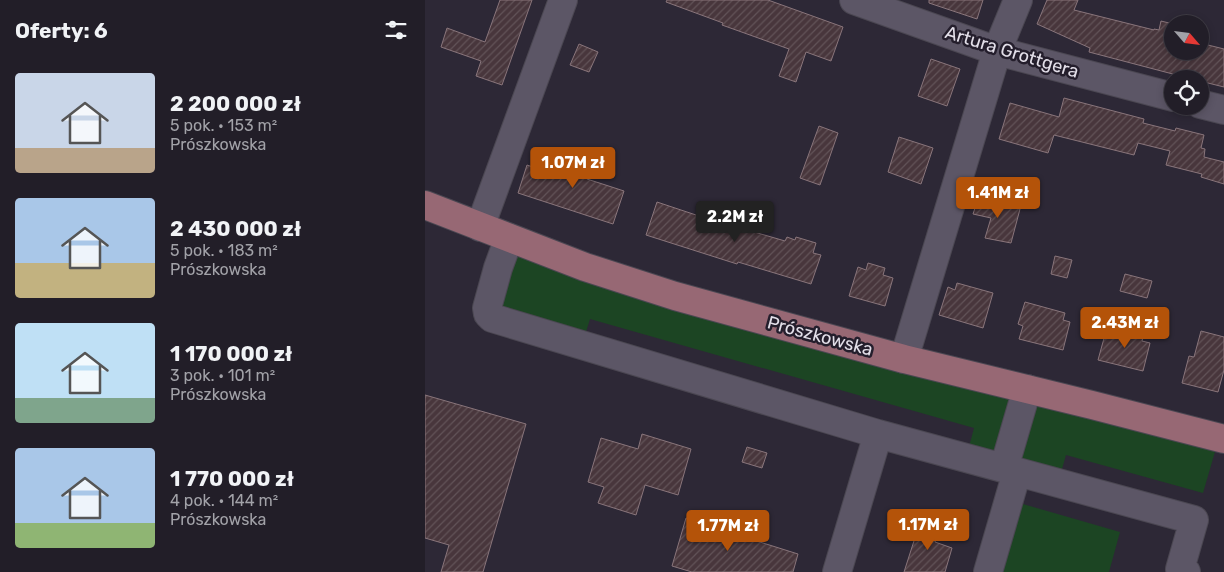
<!DOCTYPE html>
<html lang="pl">
<head>
<meta charset="utf-8">
<style>
	:root { --surface:#221e28; --page:#2e2b34; --text:#f1f3f6; --muted:#a2a2a8; --line:#3f3c45; --accent:#b45309 }
	body { margin:0; font-family:Rubik,sans-serif; background:var(--page); color:var(--text); height:100vh; display:flex; flex-direction:column; font-size:19px; white-space:nowrap }
	* { box-sizing:border-box; margin:0 }
	p { font-size:16px; color:var(--muted) }
	.icon { flex:none; width:28px; height:28px; fill:none; stroke:currentColor; stroke-width:2; stroke-linecap:round; stroke-linejoin:round }
	.map { position:relative; flex:1; overflow:hidden }
	.details { display:flex; flex-direction:column; background:var(--surface); width:425px }
	.details>* { flex:none }
	.needle { width:32px; rotate:118deg }
	.controls { position:absolute; left:739px; top:15px; display:grid; gap:10px }
	.controls a { display:grid; place-items:center; width:45px; height:45px; border-radius:50%; background:var(--surface); box-shadow:0 2px 8px #0003,0 0 0 1px var(--line); font-size:25px }
	.price { position:absolute; translate:-50% -42px; padding:0 11px; border-radius:5px; background:var(--accent); color:#fff; font-size:16px; line-height:32px; filter:drop-shadow(0 1px 2px #0008) }
	.price::after { content:''; position:absolute; left:50%; top:30px; width:15px; height:11px; margin-left:-8px; background:inherit; clip-path:polygon(0 0,100% 0,50% 100%) }
	.price.current { background:#222; color:#fff }
	ul { padding:0; list-style:none }
	li { display:flex; align-items:center; gap:15px; height:125px; padding:0 15px }
	li span { display:grid; place-items:center; flex:none; width:140px; height:100px; border-radius:5px; color:#555 }
	li>.icon { margin-inline-start:auto }
	span .icon { width:60px; height:60px; fill:#fffc; stroke-width:1 }
	li b { font-size:21px }
	h2 { display:flex; justify-content:space-between; align-items:center; height:60px; padding:0 15px; font-size:21px }
	main { display:flex; flex:1; min-height:0 }
	.map>svg:first-child { display:block }
</style>
</head>
<body>
<main>
<section class="details">
<h2>Oferty: 6<svg class="icon" aria-label="filters" viewBox="0 0 24 24"><path d="M4 7h16M4 17h16"/><circle cx="9" cy="7" r="2"/><circle cx="15" cy="17" r="2"/></svg></h2>
<ul>
<li><span style="background:linear-gradient(#c9d6e8 75%,#b9a48a 0)"><svg class="icon" aria-label="home" viewBox="0 0 24 24"><path d="M3 11l9-7 9 7M6 9v11h12V9"/></svg></span><div><b>2 200 000 zł</b><p>5 pok. · 153 m²</p><p>Prószkowska</p></div></li>
<li><span style="background:linear-gradient(#a9c7e8 65%,#c2b280 0)"><svg class="icon" aria-label="home" viewBox="0 0 24 24"><path d="M3 11l9-7 9 7M6 9v11h12V9"/></svg></span><div><b>2 430 000 zł</b><p>5 pok. · 183 m²</p><p>Prószkowska</p></div></li>
<li><span style="background:linear-gradient(#bfe0f5 75%,#7fa58c 0)"><svg class="icon" aria-label="home" viewBox="0 0 24 24"><path d="M3 11l9-7 9 7M6 9v11h12V9"/></svg></span><div><b>1 170 000 zł</b><p>3 pok. · 101 m²</p><p>Prószkowska</p></div></li>
<li><span style="background:linear-gradient(#a9c7e8 75%,#8fb573 0)"><svg class="icon" aria-label="home" viewBox="0 0 24 24"><path d="M3 11l9-7 9 7M6 9v11h12V9"/></svg></span><div><b>1 770 000 zł</b><p>4 pok. · 144 m²</p><p>Prószkowska</p></div></li>
</ul>
</section>
<div class="map">
<svg width="799" height="572" viewBox="0 0 799 572">
	<defs>
		<pattern id="building-hatch" width="6" height="6" patternUnits="userSpaceOnUse" patternTransform="scale(1.25)"><rect width="6" height="6" fill="#48363c"/><path d="M-1 1l2-2M0 6l6-6M5 7l2-2" fill="none" stroke="#625358"/></pattern>
	</defs>
	<rect width="100%" height="100%" fill="#2d2836"/>
	<path fill="#1c4523" d="M 84,238 L 794,438 L 778,493 L 641,455 L 633,483 L 541,458 L 549,428 L 165,319 L 157,345 L 67,318 Z
		M 584,500 L 695,532 L 684,572 L 563,572 Z"/>
	<path fill="url(#building-hatch)" stroke="#89757b" d="M 75,0 L 107,0 L 77,85 L 51,76 L 56,61 L 16,47 L 22,28 L 60,42 Z
		M 242,0 L 343,0 L 418,27 L 406,61 L 381,52 L 371,82 L 354,76 L 364,49 L 297,25 L 298,23 L 241,2 Z
		M 504,0 L 558,0 L 552,19 L 504,3 Z
		M 622,0 L 653,0 L 649,10 L 729,30 L 729,29 L 734,30 L 736,21 L 748,24 L 748,51 L 775,51 L 775,43 L 799,49 L 799,87 L 775,81 L 775,79 L 763,78 L 664,52 L 665,48 L 612,24 Z
		M 154,44 L 173,52 L 164,72 L 145,65 Z
		M 506,59 L 535,69 L 522,106 L 493,96 Z
		M 639,98 L 719,119 L 718,123 L 750,131 L 751,128 L 779,135 L 776,148 L 780,149 L 779,157 L 799,162 L 799,184 L 776,177 L 777,174 L 741,165 L 745,151 L 713,143 L 709,155 L 629,135 L 623,153 L 574,139 L 585,103 L 634,117 Z
		M 394,126 L 413,133 L 395,185 L 375,178 Z
		M 474,137 L 508,148 L 496,184 L 463,172 Z
		M 153,149 L 169,154 L 162,179 L 199,191 L 188,224 L 93,193 L 102,165 L 111,168 L 113,162 L 145,173 Z
		M 554,196 L 595,209 L 586,243 L 560,238 L 566,218 L 548,214 Z
		M 232,202 L 271,215 L 360,241 L 362,237 L 370,240 L 371,237 L 391,243 L 388,253 L 396,255 L 386,284 L 313,262 L 312,264 L 221,235 Z
		M 630,256 L 647,260 L 642,278 L 626,274 Z
		M 443,263 L 460,268 L 458,275 L 468,278 L 460,306 L 424,296 L 433,267 L 441,270 Z
		M 700,274 L 727,281 L 722,298 L 695,291 Z
		M 532,283 L 568,293 L 558,328 L 514,315 L 523,287 L 530,290 Z
		M 600,302 L 640,313 L 638,320 L 645,322 L 638,350 L 594,339 L 598,326 L 593,324 Z
		M 690,327 L 719,334 L 717,341 L 725,343 L 718,371 L 673,360 L 681,331 L 689,333 Z
		M 776,331 L 799,337 L 799,370 L 793,392 L 757,383 L 764,356 L 769,357 Z
		M 0,395 L 101,424 L 58,572 L 16,572 L 24,545 L 0,538 Z
		M 217,434 L 266,449 L 253,495 L 220,485 L 211,515 L 173,503 L 179,487 L 163,482 L 176,438 L 213,449 Z
		M 322,447 L 342,453 L 337,468 L 317,462 Z
		M 261,518 L 287,525 L 287,527 L 373,554 L 368,572 L 267,572 L 247,566 Z
		M 496,519 L 515,525 L 510,542 L 527,548 L 520,572 L 479,572 Z"/>
	<g fill="none" stroke-linecap="round" stroke-linejoin="round">
		<defs>
			<path id="minor" d="M 429,0 L 572,51 L 748,97
				M 775,104 L 799,110
				M 55,227 L 138,0
				M 84,238 L 73,268 L 62,308 L 63,314 L 67,318 L 453,434 L 769,520 L 755,569 L 761,572
				M 479,359 L 572,51 L 593,0
				M 579,468 L 602,389
				M 412,572 L 453,434
				M 563,572 L 592,472"/>
			<path id="major" d="M 0,205 L 160,267 L 250,296 L 479,359 L 667,405 L 799,439"/>
		</defs>
		<use href="#minor" stroke="#4b4752" stroke-width="30"/>
		<use href="#major" stroke="#4b4752" stroke-width="30"/>
		<use href="#minor" stroke="#5c5666" stroke-width="28"/>
		<use href="#major" stroke="#976874" stroke-width="28"/>
	</g>
	<g text-anchor="middle" dominant-baseline="central" stroke-width="5" stroke-linejoin="round" paint-order="stroke">
		<g font-size="18" fill="#e3dfe9" stroke="#241e2c">
			<text transform="translate(587 52) rotate(17)">Artura Grottgera</text>
			<text transform="translate(395 336) rotate(15)">Prószkowska</text>
		</g>
	</g>
</svg>
<div class="controls">
<a><svg class="needle" viewBox="-14 -14 28 28"><path d="M0-13l5 13h-10z" fill="#e53935"/><path d="M0 13l5-13h-10z" fill="#a2a2a8"/></svg></a>
<a><svg class="icon" aria-label="locate" viewBox="0 0 24 24"><circle cx="12" cy="12" r="6"/><path d="M12 2v4M12 18v4M2 12h4M18 12h4"/></svg></a>
</div>
<b class="price" style="left:148px;top:189px">1.07M zł</b>
<b class="price" style="left:573px;top:219px">1.41M zł</b>
<b class="price current" style="left:310px;top:243px">2.2M zł</b>
<b class="price" style="left:700px;top:349px">2.43M zł</b>
<b class="price" style="left:503px;top:551px">1.17M zł</b>
<b class="price" style="left:303px;top:552px">1.77M zł</b>
</div>
</main>
</body>
</html>
